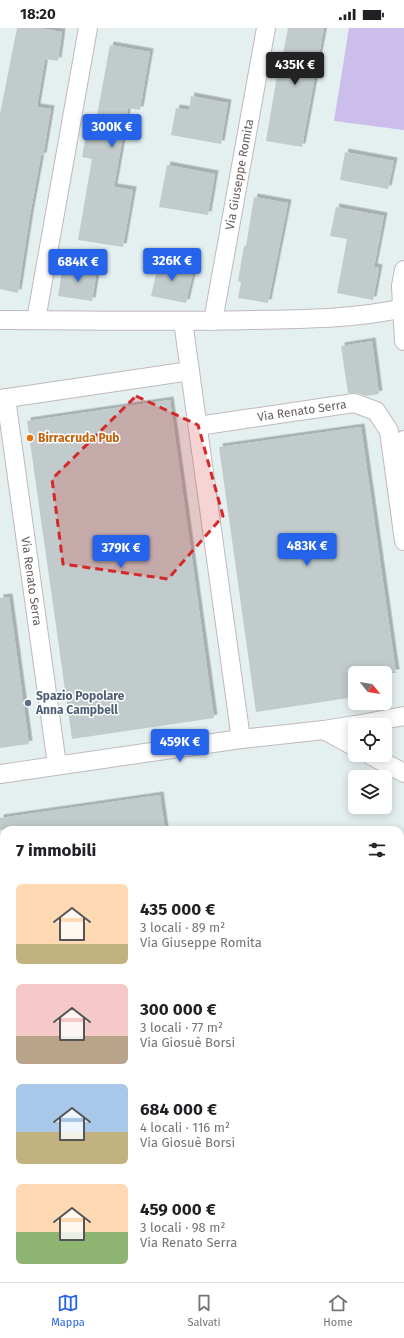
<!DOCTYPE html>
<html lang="it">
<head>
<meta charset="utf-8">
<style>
	:root { --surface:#fff; --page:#f2f2f2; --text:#202124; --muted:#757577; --line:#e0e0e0; --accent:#2563eb }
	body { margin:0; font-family:"Fira Sans",sans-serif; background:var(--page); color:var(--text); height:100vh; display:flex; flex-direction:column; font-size:15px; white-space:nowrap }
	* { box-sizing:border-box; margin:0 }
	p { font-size:13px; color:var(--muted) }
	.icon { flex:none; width:22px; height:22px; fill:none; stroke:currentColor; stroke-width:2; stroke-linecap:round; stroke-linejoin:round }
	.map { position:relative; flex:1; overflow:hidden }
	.details { position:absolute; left:0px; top:798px; width:404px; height:456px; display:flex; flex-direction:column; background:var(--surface); border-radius:12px 12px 0 0; box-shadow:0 2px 10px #0003 }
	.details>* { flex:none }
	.needle { width:26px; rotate:120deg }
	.buttons { position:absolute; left:348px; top:638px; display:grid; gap:8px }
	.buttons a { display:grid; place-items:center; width:44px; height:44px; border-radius:6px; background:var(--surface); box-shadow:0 2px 10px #0003; font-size:20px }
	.price { position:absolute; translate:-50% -34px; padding:0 9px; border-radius:4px; background:var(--accent); color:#fff; font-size:13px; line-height:26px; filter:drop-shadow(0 1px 2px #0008) }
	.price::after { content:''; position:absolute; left:50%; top:24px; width:12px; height:9px; margin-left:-6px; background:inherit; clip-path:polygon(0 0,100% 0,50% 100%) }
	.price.active { background:#222; color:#fff }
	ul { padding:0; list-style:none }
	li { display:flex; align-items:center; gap:12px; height:100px; padding:0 16px }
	li span { display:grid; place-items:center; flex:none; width:112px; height:80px; border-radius:6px; color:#555 }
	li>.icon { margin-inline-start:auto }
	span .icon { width:48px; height:48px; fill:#fffc; stroke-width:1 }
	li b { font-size:17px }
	h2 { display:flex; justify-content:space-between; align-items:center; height:48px; padding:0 16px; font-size:17px }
	.status { display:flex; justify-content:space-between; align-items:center; height:28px; padding:0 20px; background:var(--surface); direction:ltr }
	.status svg { height:11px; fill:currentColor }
	.dock { display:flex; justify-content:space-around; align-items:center; height:56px; border-top:1px solid var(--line); background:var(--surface); font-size:11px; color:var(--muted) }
	.dock a { display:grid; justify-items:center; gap:2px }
	.dock .active { color:var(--accent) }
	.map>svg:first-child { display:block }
</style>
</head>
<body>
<div class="status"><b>18:20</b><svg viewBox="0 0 49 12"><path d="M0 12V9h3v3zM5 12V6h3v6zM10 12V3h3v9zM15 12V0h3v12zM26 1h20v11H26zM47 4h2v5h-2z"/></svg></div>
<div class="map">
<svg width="404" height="1254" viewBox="0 0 404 1254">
	<defs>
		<filter id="shadow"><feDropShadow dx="3.5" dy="-3.5" stdDeviation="0" flood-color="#0004"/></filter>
	</defs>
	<rect width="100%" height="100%" fill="#e4eff0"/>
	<path fill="#ccbeea" d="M 349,0 L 404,0 L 404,102 L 334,93 Z"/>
	<path fill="#c1cbcb" filter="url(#shadow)" d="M 17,0 L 39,0 L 62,4 L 58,33 L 45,31 L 37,79 L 51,81 L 43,128 L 41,128 L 30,187 L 18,265 L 0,261 L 0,86 Z
		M 288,0 L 324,0 L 302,119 L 266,113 L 280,30 L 282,31 Z
		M 110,17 L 150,24 L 140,82 L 128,80 L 114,159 L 133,162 L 123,219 L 78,212 L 92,131 L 82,129 L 88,97 L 95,98 Z
		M 191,68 L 228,75 L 221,116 L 171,107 L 176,80 L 189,82 Z
		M 345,124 L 394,133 L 388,161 L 340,152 Z
		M 167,137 L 215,146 L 208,187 L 159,179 Z
		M 254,169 L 288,175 L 268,275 L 238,270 L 241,254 L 238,253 L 244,218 L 246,218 Z
		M 336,179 L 384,188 L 374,239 L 379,240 L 373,272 L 337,265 L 347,211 L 330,208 Z
		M 159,233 L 194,241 L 186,275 L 151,268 Z
		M 63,237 L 97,242 L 92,273 L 58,268 Z
		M 372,313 L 379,366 L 366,368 L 357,365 L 348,365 L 341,318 Z
		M 170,372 L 214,690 L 72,711 L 27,393 Z
		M 361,399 L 396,645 L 355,645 L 355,669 L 256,684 L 219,419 Z
		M 9,569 L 29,716 L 0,720 L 0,570 Z
		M 160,767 L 165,802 L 0,802 L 0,790 Z"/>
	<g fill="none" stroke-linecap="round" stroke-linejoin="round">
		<defs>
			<g id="street">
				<path d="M 404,242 L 401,258 L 404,313"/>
				<path d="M 0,292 C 84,292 168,294 253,292 C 304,291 354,291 404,280"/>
				<path d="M 36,292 L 88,0"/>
				<path d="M 183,293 L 241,711"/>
				<path id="s1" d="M 213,293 L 266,0"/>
				<path id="s2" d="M 6,370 L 57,737"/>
				<path d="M 0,371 L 190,343"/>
				<path id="s3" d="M 198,398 L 354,375 L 376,383 L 389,403 L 404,513"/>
				<path d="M 402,441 L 404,412"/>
				<path d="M 355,697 L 404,688"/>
				<path d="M 324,702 L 355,719"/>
				<path d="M 370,727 L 404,745"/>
				<path d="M 0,746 L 241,711 L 324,702 L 355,697"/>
			</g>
		</defs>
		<use href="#street" stroke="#c1b9ba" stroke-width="20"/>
		<use href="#street" stroke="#fff" stroke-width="18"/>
	</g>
	<path fill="#d62828" fill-opacity="0.2" stroke="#d62828" stroke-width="3" stroke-dasharray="8 5" stroke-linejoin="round" d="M 136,368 L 198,397 L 223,488 L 168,551 L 63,536 L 52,451 Z"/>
	<circle fill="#e8710a" stroke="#fff" stroke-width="1.5" cx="30" cy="410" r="4"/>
	<circle fill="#5c6f8a" stroke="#fff" stroke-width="1.5" cx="28" cy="675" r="4"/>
	<g text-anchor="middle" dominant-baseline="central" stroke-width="3" stroke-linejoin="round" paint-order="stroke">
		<g font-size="12" fill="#665c5d" stroke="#fff">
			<text stroke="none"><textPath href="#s1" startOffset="149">Via Giuseppe Romita</textPath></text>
			<text stroke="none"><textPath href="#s3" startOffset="105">Via Renato Serra</textPath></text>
			<text stroke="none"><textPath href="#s2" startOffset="185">Via Renato Serra</textPath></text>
		</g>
		<g font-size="12" font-weight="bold" fill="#c56008" stroke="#fff" text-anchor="start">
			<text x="38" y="410">Birracruda Pub</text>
		</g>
		<g font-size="12" font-weight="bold" fill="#4e5e75" stroke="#fff" text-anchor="start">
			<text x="36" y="668">Spazio Popolare<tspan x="36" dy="14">Anna Campbell</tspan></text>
		</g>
	</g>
</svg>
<div class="buttons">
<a><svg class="needle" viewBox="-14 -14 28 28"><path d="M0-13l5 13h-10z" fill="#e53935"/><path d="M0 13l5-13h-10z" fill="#757577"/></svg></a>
<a><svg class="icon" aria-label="locate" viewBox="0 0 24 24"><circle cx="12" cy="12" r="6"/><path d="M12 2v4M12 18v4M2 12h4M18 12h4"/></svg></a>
<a><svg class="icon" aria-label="layers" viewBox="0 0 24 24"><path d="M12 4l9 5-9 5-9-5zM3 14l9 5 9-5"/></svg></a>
</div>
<b class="price active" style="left:295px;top:58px">435K €</b>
<b class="price" style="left:112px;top:120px">300K €</b>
<b class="price" style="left:172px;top:254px">326K €</b>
<b class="price" style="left:78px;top:255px">684K €</b>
<b class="price" style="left:307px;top:539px">483K €</b>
<b class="price" style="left:121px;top:541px">379K €</b>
<b class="price" style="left:180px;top:735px">459K €</b>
<section class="details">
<h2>7 immobili<svg class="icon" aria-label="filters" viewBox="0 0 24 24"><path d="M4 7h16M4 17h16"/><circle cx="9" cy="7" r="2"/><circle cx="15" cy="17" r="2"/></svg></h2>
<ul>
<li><span style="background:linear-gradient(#ffd9b3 75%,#c2b280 0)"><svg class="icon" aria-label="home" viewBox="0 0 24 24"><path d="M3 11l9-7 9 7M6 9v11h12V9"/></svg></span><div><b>435 000 €</b><p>3 locali · 89 m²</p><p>Via Giuseppe Romita</p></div></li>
<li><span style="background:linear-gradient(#f6c9c9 65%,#b9a48a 0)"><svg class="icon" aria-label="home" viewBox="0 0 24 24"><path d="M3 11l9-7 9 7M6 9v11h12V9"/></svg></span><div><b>300 000 €</b><p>3 locali · 77 m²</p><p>Via Giosuè Borsi</p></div></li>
<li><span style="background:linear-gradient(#a9c7e8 60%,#c2b280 0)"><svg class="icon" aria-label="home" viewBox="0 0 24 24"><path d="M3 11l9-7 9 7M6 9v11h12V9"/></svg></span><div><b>684 000 €</b><p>4 locali · 116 m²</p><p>Via Giosuè Borsi</p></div></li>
<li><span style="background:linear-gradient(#ffd9b3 60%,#8fb573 0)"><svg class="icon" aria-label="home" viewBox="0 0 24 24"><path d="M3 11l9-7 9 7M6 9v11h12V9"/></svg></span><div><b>459 000 €</b><p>3 locali · 98 m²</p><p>Via Renato Serra</p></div></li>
</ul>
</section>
</div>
<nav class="dock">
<a class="active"><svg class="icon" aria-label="map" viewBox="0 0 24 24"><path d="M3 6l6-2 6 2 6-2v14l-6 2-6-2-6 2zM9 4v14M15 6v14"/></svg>Mappa</a>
<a><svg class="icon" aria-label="saved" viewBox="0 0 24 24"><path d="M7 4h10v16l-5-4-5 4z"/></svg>Salvati</a>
<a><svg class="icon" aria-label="home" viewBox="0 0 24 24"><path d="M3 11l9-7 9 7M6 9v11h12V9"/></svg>Home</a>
</nav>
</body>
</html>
